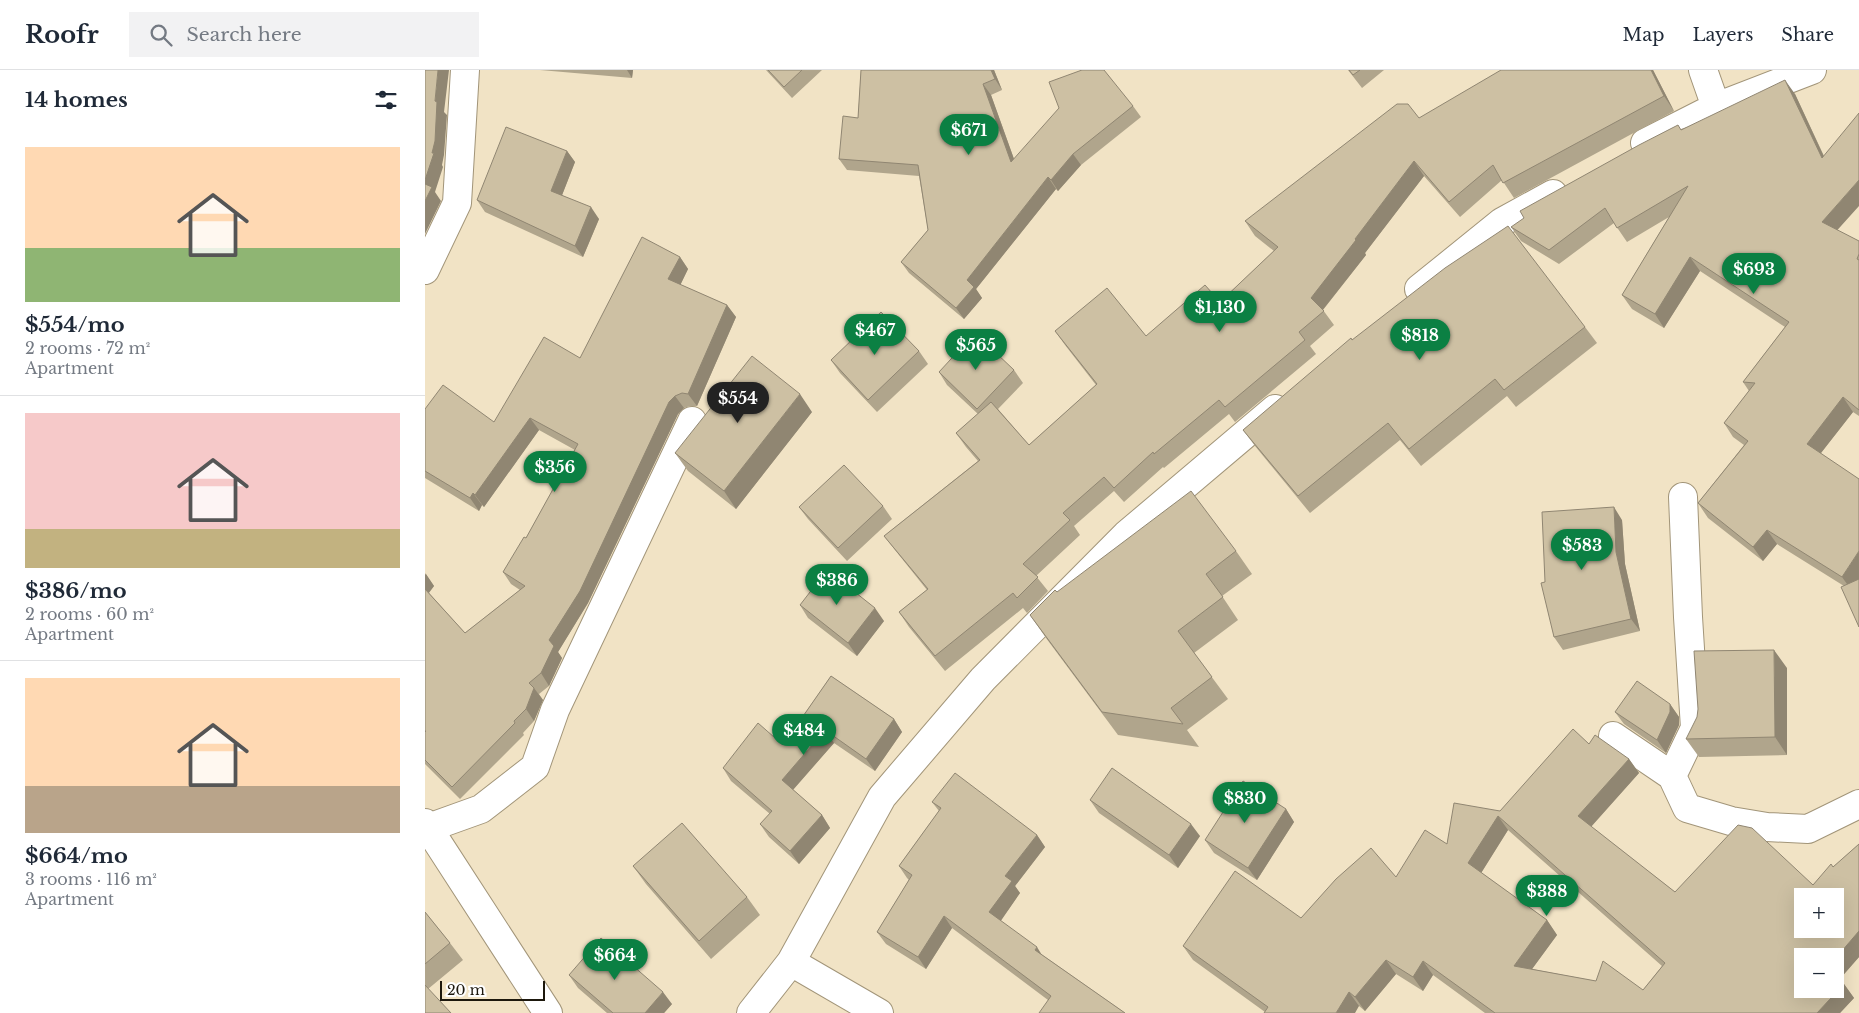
<!DOCTYPE html>
<html lang="en">
<head>
<meta charset="utf-8">
<style>
	:root { --surface:#fff; --page:#f2f2f3; --text:#1f2937; --muted:#747a83; --line:#e0e1e3; --accent:#0b8043 }
	body { margin:0; font-family:"Libre Baskerville",serif; background:var(--page); color:var(--text); height:100vh; display:flex; flex-direction:column; font-size:19px; white-space:nowrap }
	* { box-sizing:border-box; margin:0 }
	p { font-size:16px; color:var(--muted) }
	.icon { flex:none; width:28px; height:28px; fill:none; stroke:currentColor; stroke-width:2; stroke-linecap:round; stroke-linejoin:round }
	.map { position:relative; flex:1; overflow:hidden }
	.drawer { display:flex; flex-direction:column; background:var(--surface); width:425px }
	.drawer>* { flex:none }
	.tools { position:absolute; left:1369px; top:818px; display:grid; gap:10px }
	.tools a { display:grid; place-items:center; width:50px; height:50px; border-radius:0px; background:var(--surface); box-shadow:0 5px 20px #0002; font-size:25px }
	.scale { position:absolute; left:15px; bottom:12px; width:105px; box-sizing:border-box; padding-left:5px; border:2px solid #1d180d; border-top:0; font-size:14px; line-height:18px; white-space:nowrap; color:#1d180d; -webkit-text-stroke:4px #fff; paint-order:stroke }
	.price { position:absolute; translate:-50% -42px; padding:0 11px; border-radius:18px; background:var(--accent); color:#fff; font-size:16px; line-height:32px; filter:drop-shadow(0 1px 2px #0008) }
	.price::after { content:''; position:absolute; left:50%; top:30px; width:15px; height:11px; margin-left:-8px; background:inherit; clip-path:polygon(0 0,100% 0,50% 100%) }
	.price.selected { background:#222; color:#fff }
	ul { padding:0; list-style:none }
	li { display:grid; align-content:center; gap:10px; height:265px; padding:0 25px }
	li+li { border-top:1px solid var(--line) }
	li span { display:grid; place-items:center; height:155px; border-radius:0px; color:#555 }
	li>.icon { margin-inline-start:auto }
	span .icon { width:90px; height:90px; fill:#fffc; stroke-width:1 }
	li b { font-size:21px }
	h2 { display:flex; justify-content:space-between; align-items:center; height:60px; padding:0 25px; font-size:21px }
	header { display:flex; align-items:center; gap:30px; box-sizing:border-box; height:70px; padding:0 25px; background:var(--surface); border-bottom:1px solid var(--line) }
	header strong { font-size:24px }
	nav { display:flex; gap:28px; margin-inline-start:auto; font-size:18px }
	.search { width:350px; height:45px; background:var(--page); display:flex; align-items:center; gap:12px; box-sizing:border-box; padding:0 18px; border-radius:0px; color:var(--muted); font-size:19px }
	main { display:flex; flex:1; min-height:0 }
	.map>svg:first-child { display:block }
</style>
</head>
<body>
<header>
<strong>Roofr</strong>
<div class="search"><svg class="icon" aria-label="search" viewBox="0 0 24 24"><circle cx="10" cy="10" r="6"/><path d="M15 15l6 6"/></svg>Search here</div>
<nav><a>Map</a><a>Layers</a><a>Share</a></nav>
</header>
<main>
<section class="drawer">
<h2>14 homes<svg class="icon" aria-label="filters" viewBox="0 0 24 24"><path d="M4 7h16M4 17h16"/><circle cx="9" cy="7" r="2"/><circle cx="15" cy="17" r="2"/></svg></h2>
<ul>
<li><span style="background:linear-gradient(#ffd9b3 65%,#8fb573 0)"><svg class="icon" aria-label="home" viewBox="0 0 24 24"><path d="M3 11l9-7 9 7M6 9v11h12V9"/></svg></span><div><b>$554/mo</b><p>2 rooms · 72 m²</p><p>Apartment</p></div></li>
<li><span style="background:linear-gradient(#f6c9c9 75%,#c2b280 0)"><svg class="icon" aria-label="home" viewBox="0 0 24 24"><path d="M3 11l9-7 9 7M6 9v11h12V9"/></svg></span><div><b>$386/mo</b><p>2 rooms · 60 m²</p><p>Apartment</p></div></li>
<li><span style="background:linear-gradient(#ffd9b3 70%,#b9a48a 0)"><svg class="icon" aria-label="home" viewBox="0 0 24 24"><path d="M3 11l9-7 9 7M6 9v11h12V9"/></svg></span><div><b>$664/mo</b><p>3 rooms · 116 m²</p><p>Apartment</p></div></li>
</ul>
</section>
<div class="map">
<svg width="1434" height="943" viewBox="0 0 1434 943">
	<rect width="100%" height="100%" fill="#f1e3c5"/>
	<g fill="none" stroke-linecap="round" stroke-linejoin="round">
		<defs>
			<path id="minor" d="M 1278,0 L 1291,37
				M 1220,73 L 1291,37 L 1387,0
				M 0,200 L 32,133 L 40,0
				M 994,219 L 1077,152 L 1128,124
				M 1188,666 L 1247,706 L 1262,738 L 1306,751 L 1342,757 L 1383,759 L 1434,734
				M 1247,706 L 1270,658 L 1263,547 L 1258,427
				M 0,753 L 123,943
				M 3,758 L 56,739 L 110,697 L 130,640 L 267,351
				M 366,892 L 454,943
				M 326,943 L 366,892 L 457,727 L 558,609 L 701,465 L 850,339"/>
		</defs>
		<use href="#minor" stroke="#a29579" stroke-width="30"/>
		<use href="#minor" stroke="#fff" stroke-width="28"/>
	</g>
	<path fill="#b0a58c" fill-rule="evenodd" d="M 115,0 L 208,0 L 207,8 Z
		M 341,0 L 397,0 L 367,28 Z
		M 436,0 L 569,0 L 577,20 L 566,25 L 589,89 L 708,36 L 716,47 L 656,95 L 633,121 L 631,119 L 551,219 L 557,228 L 539,249 L 484,203 L 476,192 L 503,160 L 494,106 L 422,100 L 414,89 L 433,48 Z
		M 923,0 L 959,0 L 937,18 Z
		M 1228,0 L 1249,41 L 1089,128 L 1077,110 L 1035,147 L 999,106 L 940,183 L 941,185 L 898,240 L 909,255 L 885,276 L 891,284 L 810,352 L 804,344 L 739,398 L 738,397 L 699,432 L 689,421 L 649,456 L 655,465 L 611,506 L 623,521 L 602,543 L 598,538 L 520,601 L 484,557 L 474,542 L 502,520 L 470,480 L 459,466 L 553,391 L 541,377 L 531,363 L 553,344 L 522,315 L 514,302 L 589,300 L 598,313 L 573,339 L 604,375 L 671,315 L 640,275 L 630,261 L 721,266 L 795,232 L 849,181 L 830,166 L 820,151 L 994,48 Z
		M 1370,24 L 1399,86 L 1412,160 L 1434,171 L 1434,346 L 1428,342 L 1396,383 L 1434,557 L 1419,516 L 1352,474 L 1338,491 L 1283,448 L 1273,433 L 1319,375 L 1308,367 L 1299,353 L 1324,321 L 1318,312 L 1360,257 L 1275,201 L 1239,258 L 1207,239 L 1197,225 L 1244,147 L 1202,172 L 1189,153 L 1134,194 L 1096,171 L 1086,157 L 1256,59 Z
		M 142,81 L 150,92 L 137,125 L 174,149 L 158,187 L 60,142 L 52,130 Z
		M 255,187 L 263,199 L 255,215 L 302,235 L 311,247 L 272,336 L 265,336 L 259,338 L 253,344 L 163,533 L 133,582 L 137,588 L 124,616 L 114,624 L 118,630 L 109,651 L 98,663 L 99,665 L 35,729 L 0,694 L 0,503 L 9,516 L 4,523 L 40,563 L 95,520 L 86,514 L 78,502 L 101,468 L 150,380 L 114,360 L 59,437 L 57,435 L 54,441 L 0,408 L 0,339 L 69,352 L 155,288 Z
		M 1160,257 L 1172,273 L 1091,337 L 1082,326 L 996,396 L 975,370 L 885,443 L 830,376 L 818,360 L 927,270 Z
		M 494,281 L 503,294 L 452,342 L 415,303 L 406,290 Z
		M 387,342 L 311,439 L 263,401 L 250,383 Z
		M 458,436 L 467,449 L 422,491 L 383,449 L 374,437 Z
		M 1197,450 L 1200,494 L 1215,561 L 1138,580 L 1129,567 L 1120,512 Z
		M 811,481 L 827,504 L 797,526 L 813,550 L 769,583 L 803,629 L 762,660 L 774,677 L 693,665 L 621,568 L 605,545 L 632,522 Z
		M 375,535 L 459,551 L 432,586 L 383,548 Z
		M 1362,598 L 1362,685 L 1274,687 L 1261,669 Z
		M 406,606 L 469,649 L 477,662 L 450,701 L 409,673 L 368,720 L 397,745 L 405,758 L 374,794 L 344,767 L 335,754 L 345,744 L 306,711 L 298,698 L 358,675 Z
		M 1245,634 L 1254,647 L 1254,655 L 1241,683 L 1199,654 L 1190,642 Z
		M 1164,674 L 1204,689 L 1214,703 L 1166,757 L 1250,822 L 1388,815 L 1434,774 L 1434,887 L 1415,909 L 1419,914 L 1429,928 L 1415,943 L 1060,943 L 1008,905 L 998,921 L 971,904 L 940,941 L 934,936 L 840,942 L 768,890 L 758,876 L 876,848 L 971,807 L 1075,741 ZM 1083,760 L 1237,896 L 1218,920 L 1107,899 L 1132,865 L 1122,850 L 1056,803 Z
		M 665,730 L 775,766 L 753,798 L 674,743 Z
		M 507,732 L 612,765 L 620,777 L 590,816 L 595,823 L 575,851 L 616,884 L 700,943 L 623,930 L 527,858 L 501,899 L 461,874 L 452,862 L 484,810 L 482,808 L 474,796 L 514,741 Z
		M 861,739 L 869,752 L 832,810 L 789,783 L 780,770 Z
		M 208,796 L 322,827 L 335,845 L 286,889 L 221,814 Z
		M 0,842 L 25,873 L 38,890 L 3,919 L 0,943 Z
		M 144,905 L 247,934 L 239,943 L 182,943 L 153,918 Z"/>
	<path fill="#908672" d="M 13,0 L 24,0 L 19,42 L 22,45 L 19,85 L 17,95 L 18,97 L 10,122 L 16,131 L 0,164 L 0,110 L 7,83 L 10,31 Z
		M 202,0 L 208,0 L 207,8 Z
		M 566,0 L 569,0 L 577,20 L 570,9 Z
		M 1226,0 L 1228,0 L 1249,41 L 1239,26 Z
		M 1360,10 L 1370,24 L 1406,102 L 1397,88 Z
		M 558,14 L 566,25 L 594,103 L 586,92 Z
		M 142,81 L 150,92 L 134,133 L 126,121 Z
		M 648,84 L 656,95 L 633,121 L 626,110 Z
		M 989,91 L 999,106 L 940,183 L 941,185 L 896,242 L 886,228 L 930,169 Z
		M 623,107 L 631,119 L 551,219 L 557,228 L 539,249 L 531,238 L 542,210 Z
		M 1434,110 L 1434,136 L 1407,166 L 1397,152 Z
		M 166,137 L 174,149 L 158,187 L 150,176 Z
		M 255,187 L 263,199 L 252,222 L 243,209 Z
		M 1265,187 L 1275,201 L 1239,258 L 1230,244 Z
		M 302,235 L 311,247 L 272,336 L 263,324 Z
		M 375,324 L 387,342 L 311,439 L 299,421 Z
		M 250,326 L 259,338 L 253,344 L 163,533 L 133,582 L 137,588 L 124,616 L 116,603 L 124,570 L 244,332 Z
		M 1418,327 L 1428,342 L 1392,388 L 1382,374 Z
		M 105,348 L 114,360 L 59,437 L 50,425 Z
		M 48,423 L 57,435 L 54,441 L 45,428 Z
		M 1189,437 L 1197,450 L 1200,494 L 1215,561 L 1206,549 L 1191,482 Z
		M 1342,460 L 1352,474 L 1338,491 L 1328,477 Z
		M 1434,481 L 1434,510 L 1427,521 L 1417,507 Z
		M 1,504 L 9,516 L 2,525 L 0,521 L 0,505 Z
		M 450,538 L 459,551 L 432,586 L 423,573 Z
		M 1349,580 L 1362,598 L 1362,685 L 1350,667 Z
		M 109,618 L 118,630 L 109,651 L 101,639 Z
		M 1245,634 L 1254,647 L 1254,655 L 1241,683 L 1232,670 Z
		M 469,649 L 477,662 L 450,701 L 441,689 Z
		M 400,660 L 409,673 L 366,722 L 357,710 Z
		M 1204,689 L 1214,703 L 1163,760 L 1153,746 Z
		M 861,739 L 869,752 L 832,810 L 823,798 Z
		M 397,745 L 405,758 L 374,794 L 365,781 Z
		M 1073,746 L 1083,760 L 1053,808 L 1043,793 Z
		M 766,754 L 775,766 L 753,798 L 744,785 Z
		M 612,765 L 620,777 L 590,816 L 595,823 L 573,855 L 564,842 L 580,806 Z
		M 519,846 L 527,858 L 501,899 L 493,887 Z
		M 1122,850 L 1132,865 L 1099,910 L 1089,896 Z
		M 1434,861 L 1434,887 L 1412,912 L 1410,908 L 1410,889 Z
		M 612,877 L 620,890 L 610,880 Z
		M 961,890 L 971,904 L 940,941 L 930,927 Z
		M 998,891 L 1008,905 L 998,921 L 988,907 Z
		M 1419,914 L 1429,928 L 1415,943 L 1392,943 Z
		M 238,922 L 247,934 L 239,943 L 220,943 Z
		M 924,922 L 934,936 L 930,943 L 911,943 Z"/>
	<path fill="#cdc0a3" stroke="#908672" fill-rule="evenodd" d="M 0,0 L 13,0 L 10,31 L 12,32 L 10,71 L 7,83 L 9,83 L 0,110 Z
		M 343,0 L 377,0 L 359,17 Z
		M 436,0 L 566,0 L 570,9 L 558,14 L 586,92 L 634,38 L 624,12 L 657,0 L 679,0 L 708,36 L 648,84 L 626,110 L 623,107 L 542,210 L 549,217 L 531,238 L 476,192 L 503,160 L 493,95 L 414,89 L 418,46 L 433,48 Z
		M 924,0 L 935,0 L 928,5 Z
		M 1076,0 L 1226,0 L 1239,26 L 1078,113 L 1068,95 L 1024,132 L 989,91 L 930,169 L 931,170 L 886,228 L 899,241 L 874,262 L 880,270 L 800,337 L 794,330 L 729,384 L 728,382 L 689,418 L 679,407 L 638,443 L 645,450 L 598,494 L 613,507 L 592,528 L 588,523 L 510,586 L 474,542 L 503,519 L 459,466 L 555,390 L 531,363 L 566,332 L 604,375 L 672,314 L 630,261 L 682,218 L 721,266 L 780,215 L 795,232 L 853,177 L 820,151 L 972,34 L 983,34 L 994,48 Z
		M 1360,10 L 1397,88 L 1434,43 L 1434,110 L 1397,152 L 1434,171 L 1434,184 L 1432,189 L 1434,190 L 1434,340 L 1418,327 L 1382,374 L 1434,409 L 1434,481 L 1417,507 L 1342,460 L 1328,477 L 1273,433 L 1323,371 L 1299,353 L 1330,313 L 1318,312 L 1364,252 L 1265,187 L 1230,244 L 1197,225 L 1263,116 L 1192,158 L 1180,138 L 1124,180 L 1086,157 L 1099,148 L 1095,141 L 1214,75 L 1253,55 L 1256,60 Z
		M 81,57 L 142,81 L 126,121 L 166,137 L 150,176 L 52,130 Z
		M 0,114 L 7,117 L 0,131 Z
		M 1083,156 L 1160,257 L 1079,320 L 1070,309 L 984,379 L 963,353 L 873,426 L 818,360 L 926,268 L 927,270 L 1020,198 Z
		M 217,167 L 255,187 L 243,209 L 302,235 L 263,324 L 257,323 L 250,326 L 244,332 L 155,521 L 124,570 L 129,576 L 116,603 L 104,613 L 109,618 L 101,639 L 89,651 L 90,653 L 27,717 L 0,690 L 0,662 L 1,661 L 0,661 L 0,519 L 40,563 L 100,516 L 78,502 L 99,467 L 101,468 L 153,374 L 105,348 L 50,425 L 48,423 L 45,428 L 0,401 L 0,339 L 18,315 L 69,352 L 119,267 L 155,288 Z
		M 456,242 L 494,281 L 443,330 L 406,290 Z
		M 550,263 L 589,300 L 552,339 L 514,302 Z
		M 327,286 L 375,324 L 299,421 L 250,383 Z
		M 419,395 L 458,436 L 413,478 L 374,437 Z
		M 766,421 L 811,481 L 781,504 L 798,527 L 753,561 L 787,607 L 746,638 L 758,654 L 677,642 L 605,545 L 630,520 L 632,522 Z
		M 1189,437 L 1191,482 L 1206,549 L 1129,567 L 1116,513 L 1120,512 L 1117,442 Z
		M 402,500 L 450,538 L 423,573 L 375,535 Z
		M 1434,509 L 1434,557 L 1416,517 Z
		M 1349,580 L 1350,667 L 1261,669 L 1272,647 L 1273,639 L 1269,581 Z
		M 406,606 L 469,649 L 441,689 L 400,660 L 357,710 L 397,745 L 365,781 L 335,754 L 347,741 L 298,698 L 333,653 L 358,675 Z
		M 1212,611 L 1245,634 L 1245,642 L 1232,670 L 1190,642 Z
		M 1148,659 L 1164,674 L 1170,665 L 1204,689 L 1153,746 L 1250,822 L 1313,755 L 1327,758 L 1388,815 L 1406,794 L 1408,797 L 1434,774 L 1434,861 L 1410,889 L 1410,886 L 1378,886 L 1378,919 L 1410,919 L 1410,905 L 1419,914 L 1392,943 L 1070,943 L 998,891 L 988,907 L 961,890 L 930,927 L 924,922 L 911,943 L 839,943 L 843,937 L 758,876 L 810,801 L 876,848 L 911,809 L 946,778 L 971,807 L 1000,760 L 1022,774 L 1029,733 L 1075,741 ZM 1073,746 L 1240,893 L 1218,920 L 1178,891 L 1171,911 L 1089,896 L 1122,850 L 1043,793 ZM 1378,826 L 1410,826 L 1410,859 L 1378,859 Z
		M 687,698 L 766,754 L 744,785 L 665,730 Z
		M 530,703 L 612,765 L 580,806 L 587,811 L 564,842 L 612,877 L 610,880 L 700,943 L 614,943 L 626,926 L 519,846 L 493,887 L 452,862 L 487,805 L 474,796 L 516,738 L 507,732 Z
		M 818,711 L 861,739 L 823,798 L 780,770 Z
		M 257,753 L 322,827 L 274,871 L 208,796 Z
		M 0,842 L 25,873 L 0,894 Z
		M 176,868 L 238,922 L 220,943 L 188,943 L 144,905 Z
		M 0,915 L 26,943 L 0,943 Z"/>
</svg>
<div class="tools">
<a>+</a>
<a>−</a>
</div>
<div class="scale">20 m</div>
<b class="price" style="left:544px;top:86px">$671</b>
<b class="price" style="left:1329px;top:225px">$693</b>
<b class="price" style="left:795px;top:263px">$1,130</b>
<b class="price" style="left:450px;top:286px">$467</b>
<b class="price" style="left:995px;top:291px">$818</b>
<b class="price" style="left:551px;top:301px">$565</b>
<b class="price selected" style="left:313px;top:354px">$554</b>
<b class="price" style="left:130px;top:423px">$356</b>
<b class="price" style="left:1157px;top:501px">$583</b>
<b class="price" style="left:412px;top:536px">$386</b>
<b class="price" style="left:379px;top:686px">$484</b>
<b class="price" style="left:820px;top:754px">$830</b>
<b class="price" style="left:1122px;top:847px">$388</b>
<b class="price" style="left:190px;top:911px">$664</b>
</div>
</main>
</body>
</html>
